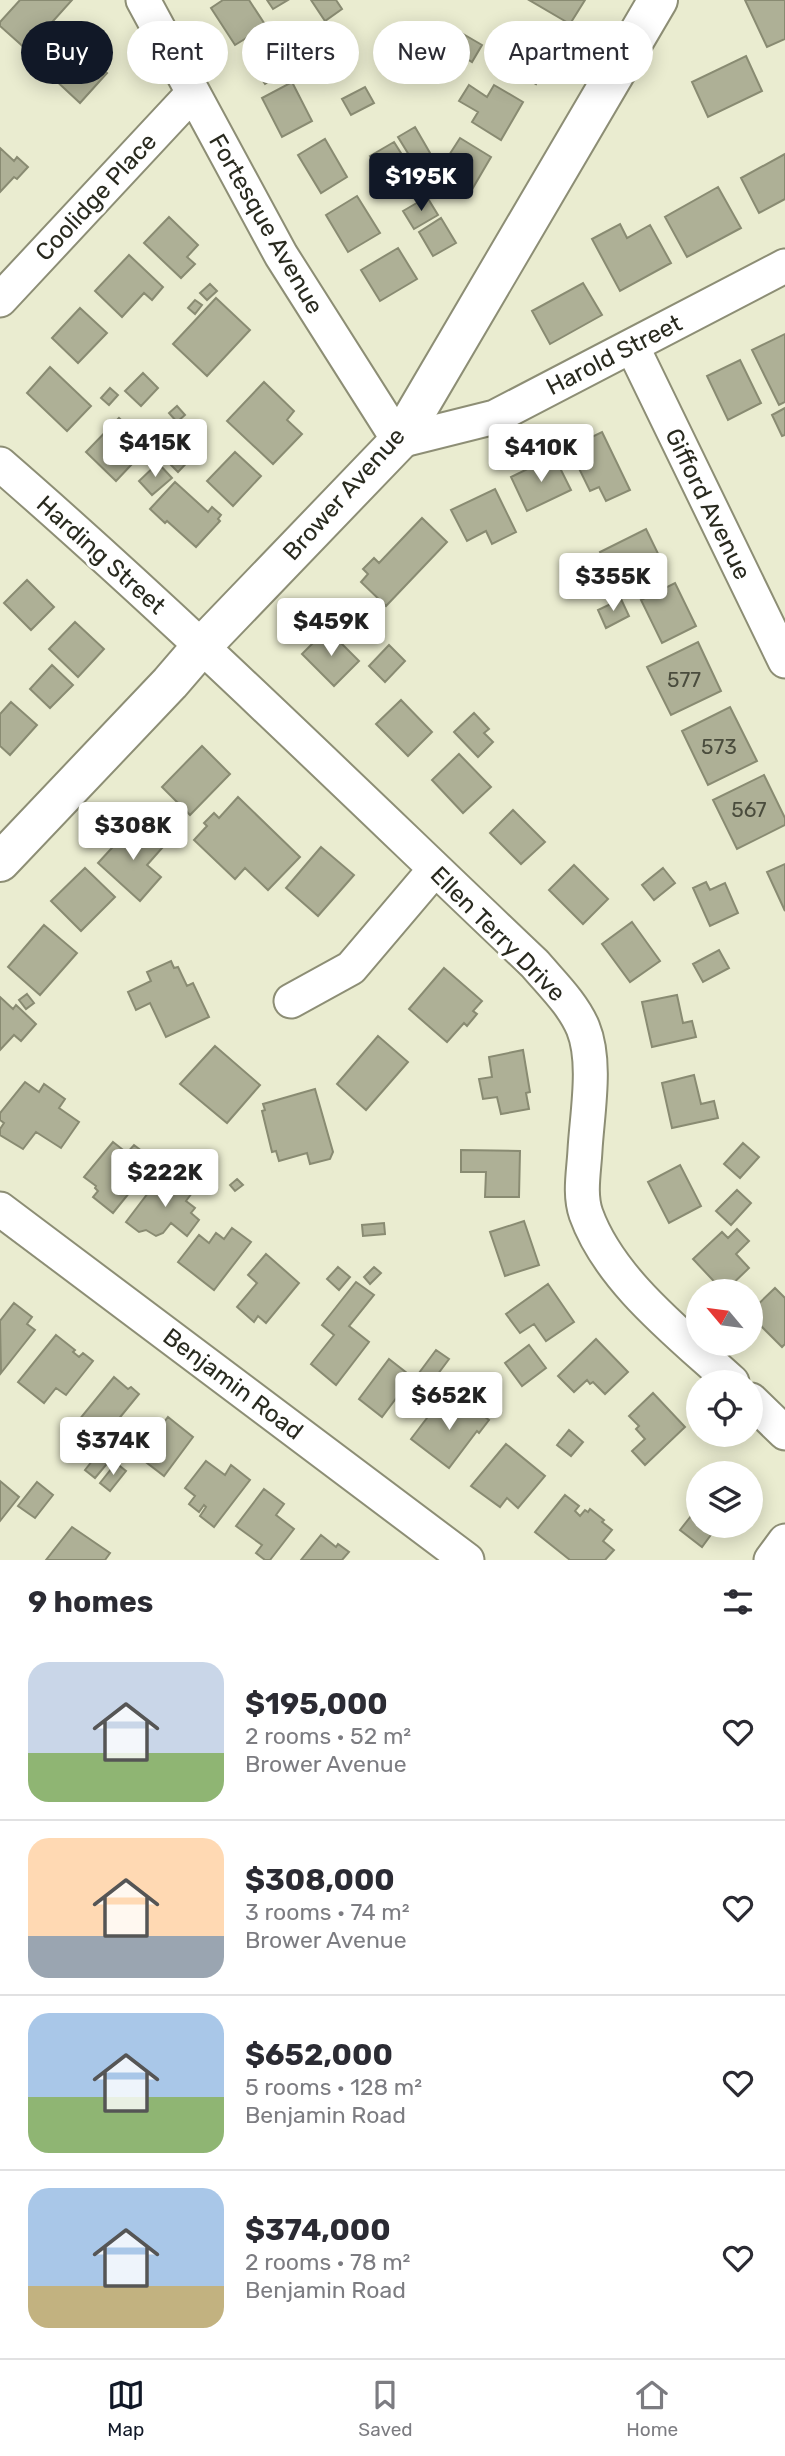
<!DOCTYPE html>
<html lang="en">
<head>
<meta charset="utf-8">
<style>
	:root { --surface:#fff; --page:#f2f2f3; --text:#2b2b33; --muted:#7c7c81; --line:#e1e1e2; --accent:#111827 }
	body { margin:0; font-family:Rubik,sans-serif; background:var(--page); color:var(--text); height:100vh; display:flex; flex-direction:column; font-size:26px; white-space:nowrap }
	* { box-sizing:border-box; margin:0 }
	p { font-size:23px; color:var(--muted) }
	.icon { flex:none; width:38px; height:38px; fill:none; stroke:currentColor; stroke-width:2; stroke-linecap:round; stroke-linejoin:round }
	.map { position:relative; height:1560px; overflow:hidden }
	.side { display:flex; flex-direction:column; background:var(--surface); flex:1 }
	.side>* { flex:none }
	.top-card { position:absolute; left:21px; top:21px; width:744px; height:63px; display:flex; gap:14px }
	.needle { width:46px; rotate:299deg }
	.buttons { position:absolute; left:686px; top:1279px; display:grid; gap:14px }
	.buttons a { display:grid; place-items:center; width:77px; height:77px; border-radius:50%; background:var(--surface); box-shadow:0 4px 18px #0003; font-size:35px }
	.price { position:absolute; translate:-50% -60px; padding:0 16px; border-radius:7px; background:#fff; color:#222; font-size:23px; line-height:46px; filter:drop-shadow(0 2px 4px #0008) }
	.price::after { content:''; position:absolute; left:50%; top:42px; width:21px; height:16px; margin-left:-10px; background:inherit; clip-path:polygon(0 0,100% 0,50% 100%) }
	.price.current { background:var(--accent); color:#fff }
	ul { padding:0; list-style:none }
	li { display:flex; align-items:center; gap:21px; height:175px; padding:0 28px }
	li+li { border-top:2px solid var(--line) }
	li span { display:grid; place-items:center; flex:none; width:196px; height:140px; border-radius:21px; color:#555 }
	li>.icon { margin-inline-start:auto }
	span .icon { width:84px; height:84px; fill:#fffc; stroke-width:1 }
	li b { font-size:30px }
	h2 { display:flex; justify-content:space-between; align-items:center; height:84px; padding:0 28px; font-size:30px }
	.tag { padding:0 24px; border-radius:32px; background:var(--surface); box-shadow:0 4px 18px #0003; font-size:24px; line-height:63px }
	.tag.current { background:var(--accent); color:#fff }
	.dock { display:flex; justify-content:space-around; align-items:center; height:98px; border-top:2px solid var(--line); background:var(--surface); font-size:19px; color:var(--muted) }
	.dock a { display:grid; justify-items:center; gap:4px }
	.dock .current { color:var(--accent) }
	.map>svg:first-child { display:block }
</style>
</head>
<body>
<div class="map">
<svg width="785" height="1560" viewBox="0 0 785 1560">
	<rect width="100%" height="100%" fill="#eaecd0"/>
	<path fill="#aeb096" stroke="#898b72" stroke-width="2" d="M 20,0 L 72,0 L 27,50 L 0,26 L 0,22 Z
		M 223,0 L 249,0 L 266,26 L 235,45 L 211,8 Z
		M 267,0 L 288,0 L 273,9 Z
		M 311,0 L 336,0 L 342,9 L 325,21 Z
		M 529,0 L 585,0 L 570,24 Z
		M 745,0 L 785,0 L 785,39 L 767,47 Z
		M 528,28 L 558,46 L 551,58 L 557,62 L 549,75 L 543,71 L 536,84 L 505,66 Z
		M 458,31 L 482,45 L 472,62 L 448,47 Z
		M 63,34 L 107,73 L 80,103 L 37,63 Z
		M 277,54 L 287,70 L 265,84 L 255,69 Z
		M 746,56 L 762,91 L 708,117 L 692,82 Z
		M 292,82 L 312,121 L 282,137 L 262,98 Z
		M 469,85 L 487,97 L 494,85 L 523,102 L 501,140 L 472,122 L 478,112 L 459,101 Z
		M 365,87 L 374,103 L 351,115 L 342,99 Z
		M 415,127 L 430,153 L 414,163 L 398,137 Z
		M 460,138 L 491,157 L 470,193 L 437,174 Z
		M 325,139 L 347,177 L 321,193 L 298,155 Z
		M 394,142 L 404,158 L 380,172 L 370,156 Z
		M 0,148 L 14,161 L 17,157 L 28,167 L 17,179 L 14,177 L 0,192 Z
		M 785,154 L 785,199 L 759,213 L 741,178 Z
		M 718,187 L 741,228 L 687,257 L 665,217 Z
		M 357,196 L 380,233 L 348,252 L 326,215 Z
		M 427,197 L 438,215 L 414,229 L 403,211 Z
		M 169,217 L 198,245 L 187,257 L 195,264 L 181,278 L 144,243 Z
		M 441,218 L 456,243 L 433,256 L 419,232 Z
		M 620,224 L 627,238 L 650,225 L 671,263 L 620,291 L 592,239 Z
		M 398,248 L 417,279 L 380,301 L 361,270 Z
		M 129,255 L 163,287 L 152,300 L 144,293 L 122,317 L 95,291 Z
		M 583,283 L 602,315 L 550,344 L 532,311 Z
		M 210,284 L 217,291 L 207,300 L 200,293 Z
		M 216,298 L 250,330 L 207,376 L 173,344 Z
		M 195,300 L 202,305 L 195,314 L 188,308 Z
		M 80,308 L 107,333 L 78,363 L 52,338 Z
		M 785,334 L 785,402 L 779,405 L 752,350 Z
		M 740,360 L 761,403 L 728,420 L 707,376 Z
		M 50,367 L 91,406 L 67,431 L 27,393 Z
		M 143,373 L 158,388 L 141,406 L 125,391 Z
		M 264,382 L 294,411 L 287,420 L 302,434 L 273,464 L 227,421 Z
		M 110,388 L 118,395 L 109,405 L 101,398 Z
		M 177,406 L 185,415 L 177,422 L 169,413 Z
		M 785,408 L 785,435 L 782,436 L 772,415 Z
		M 119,418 L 149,446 L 116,481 L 86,452 Z
		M 179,430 L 199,450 L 178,472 L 158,452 Z
		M 602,432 L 630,490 L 606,501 L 599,487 L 590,491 L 569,448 Z
		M 235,452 L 261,476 L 233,506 L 207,481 Z
		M 554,456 L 571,490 L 527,511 L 511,477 Z
		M 158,463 L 172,478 L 152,495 L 139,481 Z
		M 175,482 L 208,512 L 212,507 L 221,515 L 218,519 L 220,521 L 196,547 L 167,521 L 165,523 L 150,509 Z
		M 495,489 L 516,532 L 492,544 L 486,531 L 467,541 L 451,510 Z
		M 422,518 L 447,542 L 386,606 L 361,582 L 368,574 L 363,569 L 374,558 L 379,563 Z
		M 646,529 L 665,568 L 619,591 L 600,552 Z
		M 27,580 L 54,607 L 31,630 L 4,603 Z
		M 675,583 L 696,626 L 662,643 L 641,600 Z
		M 621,599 L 629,616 L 606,628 L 598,610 Z
		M 75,622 L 104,649 L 78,677 L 49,649 Z
		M 327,629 L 359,661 L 334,686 L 302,654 Z
		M 698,642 L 721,691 L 671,715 L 647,667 Z
		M 389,645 L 405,661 L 385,682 L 369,666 Z
		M 52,665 L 73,685 L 50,708 L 30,689 Z
		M 401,700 L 432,732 L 408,756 L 376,724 Z
		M 11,702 L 37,725 L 10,755 L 0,746 L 0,714 Z
		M 730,707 L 757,761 L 708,785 L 682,731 Z
		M 474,713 L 489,729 L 484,733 L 493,742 L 478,757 L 454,732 Z
		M 202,746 L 230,774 L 190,815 L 162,787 Z
		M 459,754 L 491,787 L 463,813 L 432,780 Z
		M 764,775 L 785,818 L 785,825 L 737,849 L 713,800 Z
		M 238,797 L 300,857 L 268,890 L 245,868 L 235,879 L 194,840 L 207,826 L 204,823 L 214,813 L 219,818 Z
		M 513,810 L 545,842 L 521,864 L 490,833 Z
		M 135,823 L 162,848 L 147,865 L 161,877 L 140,901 L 98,863 Z
		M 321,847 L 354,875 L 318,916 L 286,888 Z
		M 785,864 L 785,911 L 767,872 Z
		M 574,865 L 608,899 L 583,924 L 549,890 Z
		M 85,868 L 115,897 L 81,931 L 51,901 Z
		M 663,868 L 675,883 L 654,900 L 642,885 Z
		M 706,882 L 710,890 L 725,883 L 738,913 L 710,926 L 693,888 Z
		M 632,922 L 660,961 L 630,982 L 602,944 Z
		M 44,925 L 77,953 L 40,995 L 8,967 Z
		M 719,950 L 729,968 L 703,982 L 693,964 Z
		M 171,961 L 174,968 L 178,967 L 187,986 L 193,983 L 209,1017 L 166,1037 L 150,1003 L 136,1010 L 128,992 L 151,981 L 147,972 Z
		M 444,968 L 482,1001 L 473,1011 L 477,1014 L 467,1026 L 464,1023 L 447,1042 L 409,1009 Z
		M 27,994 L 34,1003 L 26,1009 L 19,1000 Z
		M 677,995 L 683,1023 L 692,1021 L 696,1037 L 652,1047 L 642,1002 Z
		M 0,997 L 13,1009 L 16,1005 L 36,1024 L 21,1041 L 14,1035 L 0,1050 Z
		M 378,1036 L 408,1062 L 366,1110 L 337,1084 Z
		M 215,1046 L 260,1085 L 227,1123 L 180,1084 Z
		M 523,1050 L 530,1092 L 526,1093 L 529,1109 L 501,1114 L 497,1097 L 483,1099 L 479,1079 L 492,1077 L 489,1057 Z
		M 694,1075 L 701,1104 L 714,1101 L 718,1118 L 672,1128 L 662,1083 Z
		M 25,1082 L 39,1092 L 44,1084 L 65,1099 L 59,1108 L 79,1122 L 61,1148 L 36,1132 L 23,1149 L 0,1135 L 0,1129 L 4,1123 L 0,1120 L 0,1113 Z
		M 315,1089 L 333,1152 L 330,1159 L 310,1164 L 307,1153 L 279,1161 L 276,1151 L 272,1152 L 262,1111 L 265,1110 L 263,1104 Z
		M 113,1142 L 127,1153 L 134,1145 L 155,1161 L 113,1213 L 93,1197 L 98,1191 L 95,1188 L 96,1186 L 84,1177 Z
		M 743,1143 L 759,1157 L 740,1178 L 724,1164 Z
		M 461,1150 L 520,1151 L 519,1197 L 485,1197 L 486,1172 L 461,1172 Z
		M 680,1165 L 701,1206 L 669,1223 L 648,1182 Z
		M 164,1172 L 192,1193 L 186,1201 L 195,1208 L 191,1213 L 199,1220 L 187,1236 L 171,1223 L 163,1233 L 156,1236 L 146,1230 L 139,1232 L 126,1222 Z
		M 237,1179 L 243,1185 L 235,1191 L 230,1185 Z
		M 737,1190 L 751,1203 L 731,1225 L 716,1211 Z
		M 524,1221 L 539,1265 L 505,1276 L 490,1232 Z
		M 384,1223 L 385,1234 L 363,1236 L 362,1225 Z
		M 232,1228 L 251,1242 L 214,1290 L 178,1262 L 199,1235 L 209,1243 L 216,1233 L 224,1239 Z
		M 737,1229 L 749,1241 L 736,1254 L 749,1268 L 724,1292 L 693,1259 L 722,1232 L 728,1238 Z
		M 266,1254 L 299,1283 L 266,1323 L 258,1316 L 254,1322 L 237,1307 L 257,1283 L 248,1275 Z
		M 338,1267 L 350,1277 L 339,1290 L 327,1279 Z
		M 374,1267 L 381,1273 L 370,1284 L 364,1277 Z
		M 356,1282 L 374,1295 L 349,1326 L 369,1342 L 336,1385 L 311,1364 L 334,1335 L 322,1325 Z
		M 548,1284 L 574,1322 L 546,1341 L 534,1324 L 520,1333 L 506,1314 Z
		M 775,1288 L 785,1298 L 785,1344 L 782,1347 L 751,1316 L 751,1311 Z
		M 14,1303 L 32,1317 L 27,1324 L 35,1330 L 1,1373 L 0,1321 Z
		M 56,1335 L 75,1350 L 73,1352 L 79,1357 L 83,1353 L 93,1361 L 66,1395 L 56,1388 L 44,1403 L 18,1382 Z
		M 596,1339 L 628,1372 L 605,1394 L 593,1382 L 590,1384 L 587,1380 L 574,1392 L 558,1376 Z
		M 529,1345 L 546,1368 L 522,1386 L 505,1363 Z
		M 436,1350 L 449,1359 L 432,1382 L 419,1373 Z
		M 389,1359 L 412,1377 L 382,1417 L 359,1399 Z
		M 114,1377 L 128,1389 L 131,1387 L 139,1394 L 104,1437 L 99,1432 L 92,1441 L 74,1426 Z
		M 653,1393 L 685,1427 L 645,1465 L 632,1451 L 645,1439 L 636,1429 L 639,1426 L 629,1416 Z
		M 440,1401 L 457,1415 L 466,1403 L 489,1420 L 479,1433 L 477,1431 L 449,1468 L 411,1439 Z
		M 168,1417 L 193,1437 L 164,1476 L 138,1456 Z
		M 569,1430 L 583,1442 L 571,1456 L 557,1445 Z
		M 506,1444 L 545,1476 L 518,1508 L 507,1498 L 500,1507 L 471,1486 Z
		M 100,1451 L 111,1459 L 95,1478 L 85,1470 Z
		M 206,1461 L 225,1475 L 231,1465 L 250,1480 L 214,1527 L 200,1516 L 206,1507 L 204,1505 L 199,1512 L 189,1504 L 195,1496 L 185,1488 Z
		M 116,1463 L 126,1471 L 110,1491 L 100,1483 Z
		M 0,1481 L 19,1497 L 0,1521 Z
		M 37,1482 L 53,1495 L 35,1518 L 18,1506 Z
		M 264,1489 L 284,1504 L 276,1515 L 294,1529 L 270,1560 L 265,1560 L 256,1553 L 262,1545 L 236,1526 Z
		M 565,1495 L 579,1506 L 575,1511 L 580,1516 L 585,1510 L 588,1512 L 590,1509 L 604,1520 L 602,1522 L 612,1530 L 603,1541 L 614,1550 L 605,1560 L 570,1560 L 535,1532 Z
		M 691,1516 L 698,1521 L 698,1526 L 705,1526 L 713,1532 L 702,1547 L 680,1530 Z
		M 72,1527 L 110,1553 L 105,1560 L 46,1560 Z
		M 321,1535 L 336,1547 L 338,1544 L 349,1552 L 342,1560 L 301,1560 Z"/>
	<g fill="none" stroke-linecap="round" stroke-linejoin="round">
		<defs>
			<path id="street" d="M 143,0 L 281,255 L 399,441 L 495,417 L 785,266
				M 0,300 L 192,94
				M 632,346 L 785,661
				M 0,464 C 184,624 358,796 535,964 C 552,984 573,1004 583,1028 C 597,1062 587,1114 585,1150 C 584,1171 579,1194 586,1214 C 610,1281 681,1335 732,1382
				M 291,1001 L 351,968 L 435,869
				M 0,1209 L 467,1560
				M 751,1400 L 785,1433
				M 771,1560 L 785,1541"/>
			<path id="secondary" d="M 0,862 L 170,683 L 201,647 L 399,441 L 658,0"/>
		</defs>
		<use href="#street" stroke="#8d8e75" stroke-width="37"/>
		<use href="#secondary" stroke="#8d8e75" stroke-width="42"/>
		<use href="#street" stroke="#fff" stroke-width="33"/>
		<use href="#secondary" stroke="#fff" stroke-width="38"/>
	</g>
	<g text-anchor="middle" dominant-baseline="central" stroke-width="7" stroke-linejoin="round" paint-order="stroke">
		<g font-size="21" fill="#4a4c3d">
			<text x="684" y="679">577</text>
			<text x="719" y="746">573</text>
			<text x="749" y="809">567</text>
		</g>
		<g font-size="24" fill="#292a1f" stroke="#fff">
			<text transform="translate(96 197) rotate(-47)">Coolidge Place</text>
			<text transform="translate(266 224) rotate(60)">Fortesque Avenue</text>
			<text transform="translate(614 355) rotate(-27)">Harold Street</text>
			<text transform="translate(344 494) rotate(-48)">Brower Avenue</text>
			<text transform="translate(708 504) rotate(64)">Gifford Avenue</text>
			<text transform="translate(101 555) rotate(42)">Harding Street</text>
			<text transform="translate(498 934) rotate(45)">Ellen Terry Drive</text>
			<text transform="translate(233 1384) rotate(37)">Benjamin Road</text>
		</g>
	</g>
</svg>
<div class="buttons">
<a><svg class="needle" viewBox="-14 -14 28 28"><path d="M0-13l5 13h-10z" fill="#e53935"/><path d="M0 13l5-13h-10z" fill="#7c7c81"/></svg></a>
<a><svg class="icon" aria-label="locate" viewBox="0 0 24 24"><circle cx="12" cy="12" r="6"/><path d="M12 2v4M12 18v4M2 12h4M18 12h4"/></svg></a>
<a><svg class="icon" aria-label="layers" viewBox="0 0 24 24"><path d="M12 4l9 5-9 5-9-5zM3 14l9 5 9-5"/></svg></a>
</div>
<b class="price current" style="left:421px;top:213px">$195K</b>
<b class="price" style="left:155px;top:479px">$415K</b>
<b class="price" style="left:541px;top:484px">$410K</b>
<b class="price" style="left:613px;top:613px">$355K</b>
<b class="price" style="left:331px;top:658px">$459K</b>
<b class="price" style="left:133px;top:862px">$308K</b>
<b class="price" style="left:165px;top:1209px">$222K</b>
<b class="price" style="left:449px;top:1432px">$652K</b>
<b class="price" style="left:113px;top:1477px">$374K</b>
<div class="top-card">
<a class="tag current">Buy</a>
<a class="tag">Rent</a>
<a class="tag">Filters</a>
<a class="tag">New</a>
<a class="tag">Apartment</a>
</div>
</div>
<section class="side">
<h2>9 homes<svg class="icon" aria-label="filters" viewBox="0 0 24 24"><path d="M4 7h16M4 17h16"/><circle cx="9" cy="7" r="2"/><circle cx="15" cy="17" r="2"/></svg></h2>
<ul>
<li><span style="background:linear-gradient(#c9d6e8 65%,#8fb573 0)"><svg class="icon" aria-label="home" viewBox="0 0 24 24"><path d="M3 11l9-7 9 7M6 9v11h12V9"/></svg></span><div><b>$195,000</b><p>2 rooms · 52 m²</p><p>Brower Avenue</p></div><svg class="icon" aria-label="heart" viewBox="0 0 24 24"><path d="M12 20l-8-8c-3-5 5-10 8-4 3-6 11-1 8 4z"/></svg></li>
<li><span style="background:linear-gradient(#ffd9b3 70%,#9aa5b1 0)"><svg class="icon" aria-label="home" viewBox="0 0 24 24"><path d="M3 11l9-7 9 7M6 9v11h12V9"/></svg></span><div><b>$308,000</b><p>3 rooms · 74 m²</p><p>Brower Avenue</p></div><svg class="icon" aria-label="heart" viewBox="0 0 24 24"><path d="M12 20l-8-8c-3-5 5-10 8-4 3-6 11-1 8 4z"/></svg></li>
<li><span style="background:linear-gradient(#a9c7e8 60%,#8fb573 0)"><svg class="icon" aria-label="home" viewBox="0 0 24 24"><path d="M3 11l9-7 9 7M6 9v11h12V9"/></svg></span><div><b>$652,000</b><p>5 rooms · 128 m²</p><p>Benjamin Road</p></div><svg class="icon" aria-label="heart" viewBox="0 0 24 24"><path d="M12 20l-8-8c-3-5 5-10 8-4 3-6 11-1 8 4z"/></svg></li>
<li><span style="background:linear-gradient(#a9c7e8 70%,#c2b280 0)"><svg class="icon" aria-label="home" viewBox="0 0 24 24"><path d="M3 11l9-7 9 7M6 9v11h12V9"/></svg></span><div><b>$374,000</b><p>2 rooms · 78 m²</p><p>Benjamin Road</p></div><svg class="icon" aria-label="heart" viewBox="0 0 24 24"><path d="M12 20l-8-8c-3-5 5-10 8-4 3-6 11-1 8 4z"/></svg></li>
</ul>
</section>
<nav class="dock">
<a class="current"><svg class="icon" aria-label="map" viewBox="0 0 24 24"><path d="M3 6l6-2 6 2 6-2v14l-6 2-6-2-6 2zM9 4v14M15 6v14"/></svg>Map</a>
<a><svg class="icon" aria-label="saved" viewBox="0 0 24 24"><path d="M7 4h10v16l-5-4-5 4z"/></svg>Saved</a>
<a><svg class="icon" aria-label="home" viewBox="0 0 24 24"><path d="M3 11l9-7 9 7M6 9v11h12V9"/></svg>Home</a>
</nav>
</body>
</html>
